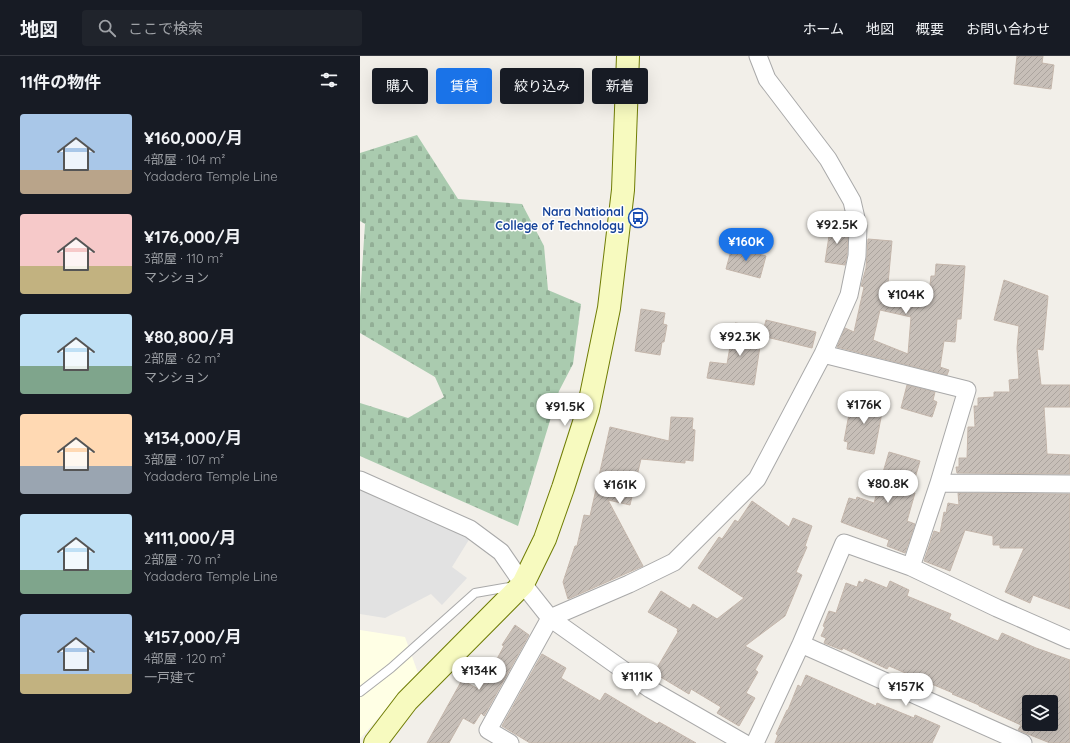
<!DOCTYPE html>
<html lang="ja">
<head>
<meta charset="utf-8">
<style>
	:root { --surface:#171b24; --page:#20242c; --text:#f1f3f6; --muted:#9ea1a6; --line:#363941; --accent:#1a73e8 }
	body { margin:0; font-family:Quicksand,"Noto Sans JP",sans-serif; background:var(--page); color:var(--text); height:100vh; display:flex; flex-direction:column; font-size:15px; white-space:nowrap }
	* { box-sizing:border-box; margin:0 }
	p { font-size:13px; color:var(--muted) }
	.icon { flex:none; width:22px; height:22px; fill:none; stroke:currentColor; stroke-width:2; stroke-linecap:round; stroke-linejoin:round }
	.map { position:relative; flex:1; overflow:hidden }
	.sheet { display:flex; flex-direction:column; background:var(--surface); width:360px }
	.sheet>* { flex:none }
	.top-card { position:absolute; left:12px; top:12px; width:380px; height:36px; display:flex; gap:8px }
	.controls { position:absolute; left:662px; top:639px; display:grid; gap:8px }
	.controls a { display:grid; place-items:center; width:36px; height:36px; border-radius:4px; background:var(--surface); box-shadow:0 4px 16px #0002; font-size:20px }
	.price { position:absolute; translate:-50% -34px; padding:0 9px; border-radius:14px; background:#fff; color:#222; font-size:13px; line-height:26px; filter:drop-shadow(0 1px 2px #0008) }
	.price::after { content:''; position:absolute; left:50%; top:24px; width:12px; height:9px; margin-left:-6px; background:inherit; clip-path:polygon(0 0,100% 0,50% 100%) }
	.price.active { background:var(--accent); color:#fff }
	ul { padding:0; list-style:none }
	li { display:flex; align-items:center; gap:12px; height:100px; padding:0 20px }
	li span { display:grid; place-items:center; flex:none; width:112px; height:80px; border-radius:4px; color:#555 }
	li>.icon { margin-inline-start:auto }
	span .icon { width:48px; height:48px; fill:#fffc; stroke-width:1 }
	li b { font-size:17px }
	h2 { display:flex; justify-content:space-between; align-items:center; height:48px; padding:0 20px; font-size:17px }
	.pill { padding:0 14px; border-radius:4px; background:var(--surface); box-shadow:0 4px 16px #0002; font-size:14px; line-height:36px }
	.pill.active { background:var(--accent); color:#fff }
	header { display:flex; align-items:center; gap:24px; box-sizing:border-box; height:56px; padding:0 20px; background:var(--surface); border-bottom:1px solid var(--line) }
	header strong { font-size:19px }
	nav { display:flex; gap:22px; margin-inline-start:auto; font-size:14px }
	.search { width:280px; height:36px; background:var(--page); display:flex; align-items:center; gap:10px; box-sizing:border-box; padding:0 14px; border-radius:4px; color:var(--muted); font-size:15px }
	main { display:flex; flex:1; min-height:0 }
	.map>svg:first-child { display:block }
</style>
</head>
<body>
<header>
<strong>地図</strong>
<div class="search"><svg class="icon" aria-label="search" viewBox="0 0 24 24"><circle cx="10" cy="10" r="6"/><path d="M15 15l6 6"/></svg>ここで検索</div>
<nav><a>ホーム</a><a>地図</a><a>概要</a><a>お問い合わせ</a></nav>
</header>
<main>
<section class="sheet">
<h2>11件の物件<svg class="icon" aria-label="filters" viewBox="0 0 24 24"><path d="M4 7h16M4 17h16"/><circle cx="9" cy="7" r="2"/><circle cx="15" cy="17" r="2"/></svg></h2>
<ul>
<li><span style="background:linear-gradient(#a9c7e8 70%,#b9a48a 0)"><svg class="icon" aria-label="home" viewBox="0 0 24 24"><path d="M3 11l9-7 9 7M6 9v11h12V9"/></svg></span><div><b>¥160,000/月</b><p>4部屋 · 104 m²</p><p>Yadadera Temple Line</p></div></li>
<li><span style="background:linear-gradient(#f6c9c9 65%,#c2b280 0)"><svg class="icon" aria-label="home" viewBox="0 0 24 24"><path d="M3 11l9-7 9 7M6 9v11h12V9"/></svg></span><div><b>¥176,000/月</b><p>3部屋 · 110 m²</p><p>マンション</p></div></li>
<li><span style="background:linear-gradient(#bfe0f5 65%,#7fa58c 0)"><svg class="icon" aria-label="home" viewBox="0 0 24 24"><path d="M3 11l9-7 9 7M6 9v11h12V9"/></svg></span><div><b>¥80,800/月</b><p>2部屋 · 62 m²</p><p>マンション</p></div></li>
<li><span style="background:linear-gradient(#ffd9b3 65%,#9aa5b1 0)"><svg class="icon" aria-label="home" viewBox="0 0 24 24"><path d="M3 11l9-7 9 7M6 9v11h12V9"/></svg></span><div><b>¥134,000/月</b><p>3部屋 · 107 m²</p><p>Yadadera Temple Line</p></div></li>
<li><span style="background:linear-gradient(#bfe0f5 70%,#7fa58c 0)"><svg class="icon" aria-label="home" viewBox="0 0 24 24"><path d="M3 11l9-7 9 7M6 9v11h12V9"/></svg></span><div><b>¥111,000/月</b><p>2部屋 · 70 m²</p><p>Yadadera Temple Line</p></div></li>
<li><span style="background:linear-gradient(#a9c7e8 75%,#c2b280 0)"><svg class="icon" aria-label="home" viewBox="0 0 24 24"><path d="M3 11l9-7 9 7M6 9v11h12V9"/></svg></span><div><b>¥157,000/月</b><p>4部屋 · 120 m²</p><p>一戸建て</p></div></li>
</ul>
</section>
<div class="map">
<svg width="710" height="687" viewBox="0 0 710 687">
	<defs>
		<pattern id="cemetery-stones" width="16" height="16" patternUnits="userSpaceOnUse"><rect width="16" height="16" fill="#aacbaf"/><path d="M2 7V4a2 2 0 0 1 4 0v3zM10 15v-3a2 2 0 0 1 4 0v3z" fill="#92ae96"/></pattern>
		<pattern id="building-hatch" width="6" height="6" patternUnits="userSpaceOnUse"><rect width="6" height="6" fill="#c7bfb8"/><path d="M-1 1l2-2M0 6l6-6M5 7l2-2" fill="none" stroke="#aba49e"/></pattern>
	</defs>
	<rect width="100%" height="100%" fill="#f2efe9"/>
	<path fill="#ffffe5" d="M 0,574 L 45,581 L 58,617 L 0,683 Z"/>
	<path fill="url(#cemetery-stones)" d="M 57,79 L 98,143 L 162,148 L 184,190 L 188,234 L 221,248 L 213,308 L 199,335 L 158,470 L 0,400 L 0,347 L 48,362 L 84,341 L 75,321 L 0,277 L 0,244 L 5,168 L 0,165 L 0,97 Z"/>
	<path fill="#e2e2e2" d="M 0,433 L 110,482 L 92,511 L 107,522 L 82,549 L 71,538 L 25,562 L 0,558 Z"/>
	<path fill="url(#building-hatch)" stroke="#c4b6ab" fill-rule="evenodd" d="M 657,0 L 683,0 L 682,7 L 694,9 L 691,33 L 654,28 Z
		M 471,167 L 487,169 L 486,180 L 488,181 L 487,199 L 485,209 L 465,206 Z
		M 508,183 L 532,185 L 527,238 L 568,247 L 571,220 L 575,220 L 576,208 L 605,210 L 601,263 L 597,263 L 595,286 L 584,285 L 580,311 L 589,314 L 587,319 L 477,291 L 485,272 L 494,276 L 504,231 L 501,230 L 506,212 ZM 520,254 L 551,261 L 548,298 L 513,284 Z
		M 372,191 L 406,200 L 400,222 L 366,213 Z
		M 644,224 L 688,240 L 683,294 L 677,293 L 681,329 L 710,329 L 710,351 L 684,351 L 687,398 L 710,399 L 710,418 L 597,417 L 596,411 L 599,411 L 599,402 L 607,402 L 608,371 L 615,371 L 614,350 L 618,350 L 618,342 L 634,341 L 634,336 L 650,336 L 649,324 L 659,323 L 657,292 L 659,270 L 634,264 Z
		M 281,253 L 305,257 L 303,268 L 307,269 L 304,286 L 302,286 L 300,299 L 275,295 Z
		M 406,264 L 456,276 L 452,292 L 402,280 Z
		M 375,267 L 403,271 L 394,329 L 347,322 L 350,306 L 367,308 L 372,279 L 374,279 Z
		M 547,329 L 575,336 L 573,344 L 577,346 L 572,361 L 541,352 Z
		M 492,342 L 524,346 L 514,398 L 487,393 L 488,386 L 484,385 Z
		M 311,361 L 333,362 L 332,373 L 335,374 L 333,405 L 325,404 L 325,407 L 281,403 L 270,449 L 248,444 L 283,510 L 208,543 L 203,526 L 215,490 L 217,490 L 224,459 L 230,460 L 250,371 L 309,385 Z
		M 529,396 L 560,405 L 551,436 L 555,437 L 547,465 L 555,468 L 545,497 L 527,490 L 529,484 L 481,466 L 489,442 L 496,444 L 497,441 L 514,447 Z
		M 598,437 L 710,438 L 710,553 L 673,539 L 670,547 L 645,536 L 664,492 L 640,492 L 640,489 L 633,489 L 633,480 L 605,474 L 590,515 L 564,505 L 574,475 L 580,477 L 584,456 L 586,457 L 588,447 L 599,449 Z
		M 392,445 L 429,471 L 433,462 L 452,470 L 445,490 L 447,491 L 436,516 L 442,519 L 425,560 L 385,590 L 403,600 L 395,614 L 398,616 L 386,637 L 395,642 L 379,670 L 357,657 L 361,651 L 331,633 L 329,638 L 294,617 L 318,576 L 317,575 L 318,573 L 288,556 L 301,535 L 330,553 L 333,548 L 357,563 L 384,542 L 338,512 L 359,481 L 362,483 L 375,464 L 378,466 Z
		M 505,523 L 527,532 L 530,525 L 549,534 L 547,540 L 591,558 L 589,563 L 638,585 L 642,577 L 676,592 L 710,604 L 710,687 L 690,687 L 658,674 L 661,669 L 619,650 L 619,649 L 592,638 L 593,637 L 529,610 L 527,613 L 483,592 L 482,594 L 464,587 L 466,582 L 461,580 L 465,571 L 463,570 L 469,555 L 476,557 L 486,527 L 497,531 L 499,525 L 503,527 ZM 669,646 L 691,646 L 691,668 L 669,668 Z
		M 155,569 L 169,579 L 124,660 L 121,657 L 114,668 L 103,662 L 89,687 L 67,687 L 102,624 L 120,634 L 144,590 L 142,589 Z
		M 182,598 L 206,612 L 201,622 L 240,645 L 245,637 L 297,668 L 299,666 L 336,687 L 170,687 L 142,670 Z
		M 446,619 L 516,650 L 517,647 L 554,662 L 555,659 L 580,670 L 572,687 L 415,687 L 418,679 L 416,678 L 427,654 L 428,654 L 438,629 L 441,631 Z"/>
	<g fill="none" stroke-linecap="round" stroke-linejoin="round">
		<defs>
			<path id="lane" d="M 0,636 L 31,612 L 115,537 L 155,530"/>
			<path id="street" d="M 463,298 L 607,334 L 579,427 L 551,511
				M 0,424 L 110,473 L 141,496 L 163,528 L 190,562 L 290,633 L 384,687
				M 579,427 L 710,428
				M 441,588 L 663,687
				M 150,687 L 128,674 L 190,562 L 269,528 L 314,506 L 397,423 L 463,298 L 489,239 L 497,200 L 498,171 L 492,145 L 468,103 L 407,23 L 398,0
				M 395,687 L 441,588 L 484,487 L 551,511 L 637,552 L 710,584"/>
			<path id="secondary" d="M 15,687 L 47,645 L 163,528 L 185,483 L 203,432 L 228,354 L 249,252 L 263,134 L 268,0"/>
		</defs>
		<use href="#lane" stroke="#a9a9a9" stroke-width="10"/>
		<use href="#street" stroke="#a9a9a9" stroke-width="19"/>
		<use href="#secondary" stroke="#707d05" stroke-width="24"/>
		<use href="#lane" stroke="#fff" stroke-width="8"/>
		<use href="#street" stroke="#fff" stroke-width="17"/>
		<use href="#secondary" stroke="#f7fabf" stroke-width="22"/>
	</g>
	<defs>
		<symbol id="bus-ring" viewBox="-11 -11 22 22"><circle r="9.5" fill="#fff" stroke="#1a4fb4" stroke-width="1.5"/><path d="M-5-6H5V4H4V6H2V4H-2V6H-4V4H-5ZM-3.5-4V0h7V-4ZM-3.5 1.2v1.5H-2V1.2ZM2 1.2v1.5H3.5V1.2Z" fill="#1a4fb4"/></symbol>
	</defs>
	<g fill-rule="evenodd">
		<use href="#bus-ring" x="267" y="151" width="22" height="22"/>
	</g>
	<g text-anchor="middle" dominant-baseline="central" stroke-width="3" stroke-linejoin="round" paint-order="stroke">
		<g font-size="12" font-weight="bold" fill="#164399" stroke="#fff" text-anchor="end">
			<text x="264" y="155">Nara National<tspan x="264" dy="14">College of Technology</tspan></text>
		</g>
	</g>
</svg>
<div class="controls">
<a><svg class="icon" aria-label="layers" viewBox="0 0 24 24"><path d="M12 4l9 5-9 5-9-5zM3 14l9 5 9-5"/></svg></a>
</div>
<b class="price" style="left:477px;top:189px">¥92.5K</b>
<b class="price active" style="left:386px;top:206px">¥160K</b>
<b class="price" style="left:546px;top:259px">¥104K</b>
<b class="price" style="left:380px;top:301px">¥92.3K</b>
<b class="price" style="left:504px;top:369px">¥176K</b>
<b class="price" style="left:205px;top:371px">¥91.5K</b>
<b class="price" style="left:528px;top:448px">¥80.8K</b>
<b class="price" style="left:260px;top:449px">¥161K</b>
<b class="price" style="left:119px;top:635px">¥134K</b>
<b class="price" style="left:277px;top:641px">¥111K</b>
<b class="price" style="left:546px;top:651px">¥157K</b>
<div class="top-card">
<a class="pill">購入</a>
<a class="pill active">賃貸</a>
<a class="pill">絞り込み</a>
<a class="pill">新着</a>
</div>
</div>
</main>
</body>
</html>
